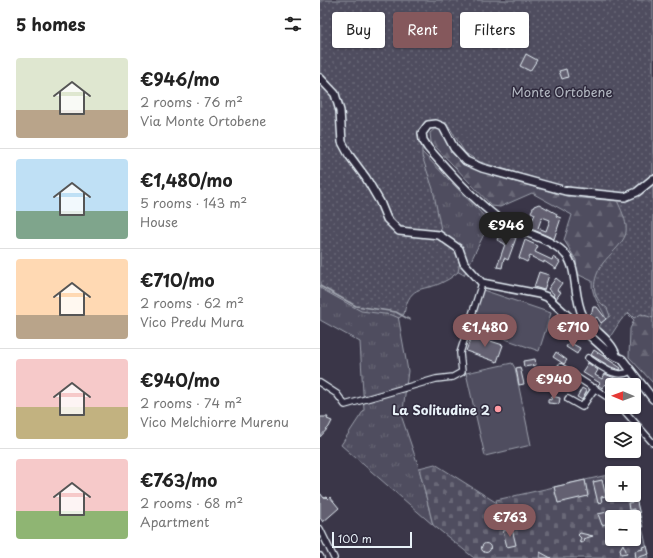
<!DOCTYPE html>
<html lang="en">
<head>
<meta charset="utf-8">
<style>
	:root { --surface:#fff; --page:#f6f6f6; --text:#222; --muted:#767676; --line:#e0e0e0; --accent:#85585c }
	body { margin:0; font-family:"Playpen Sans",sans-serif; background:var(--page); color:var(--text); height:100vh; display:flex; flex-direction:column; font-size:15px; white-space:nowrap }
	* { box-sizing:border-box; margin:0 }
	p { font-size:13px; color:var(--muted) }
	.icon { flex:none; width:22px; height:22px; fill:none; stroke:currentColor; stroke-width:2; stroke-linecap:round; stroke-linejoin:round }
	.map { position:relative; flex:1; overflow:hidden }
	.drawer { display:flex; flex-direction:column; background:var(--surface); width:320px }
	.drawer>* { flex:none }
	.banner { position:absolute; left:12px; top:12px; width:261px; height:36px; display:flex; gap:8px }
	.needle { width:26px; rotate:271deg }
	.fabs { position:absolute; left:285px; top:378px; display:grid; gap:8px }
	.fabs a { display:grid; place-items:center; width:36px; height:36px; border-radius:4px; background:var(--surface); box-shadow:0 1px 3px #0004; font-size:20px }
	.scale { position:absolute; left:12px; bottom:10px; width:80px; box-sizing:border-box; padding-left:4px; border:2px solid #e8f1f8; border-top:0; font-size:11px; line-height:14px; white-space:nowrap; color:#e8f1f8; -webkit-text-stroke:3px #2f2a3d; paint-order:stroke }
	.price { position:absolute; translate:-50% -34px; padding:0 9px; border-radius:14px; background:var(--accent); color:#fff; font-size:13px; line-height:26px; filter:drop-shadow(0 1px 2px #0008) }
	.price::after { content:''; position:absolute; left:50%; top:24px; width:12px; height:9px; margin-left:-6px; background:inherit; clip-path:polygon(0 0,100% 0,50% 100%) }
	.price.current { background:#222; color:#fff }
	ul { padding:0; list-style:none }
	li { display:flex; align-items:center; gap:12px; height:100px; padding:0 16px }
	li+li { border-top:1px solid var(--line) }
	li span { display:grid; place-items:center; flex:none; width:112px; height:80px; border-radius:4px; color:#555 }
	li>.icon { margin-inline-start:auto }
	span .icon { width:48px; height:48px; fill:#fffc; stroke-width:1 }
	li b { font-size:17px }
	h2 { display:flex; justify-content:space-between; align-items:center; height:48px; padding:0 16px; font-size:17px }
	.pill { padding:0 14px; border-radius:4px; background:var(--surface); box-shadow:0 1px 3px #0004; font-size:14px; line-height:36px }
	.pill.current { background:var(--accent); color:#fff }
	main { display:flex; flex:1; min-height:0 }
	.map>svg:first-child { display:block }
</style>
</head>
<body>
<main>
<section class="drawer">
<h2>5 homes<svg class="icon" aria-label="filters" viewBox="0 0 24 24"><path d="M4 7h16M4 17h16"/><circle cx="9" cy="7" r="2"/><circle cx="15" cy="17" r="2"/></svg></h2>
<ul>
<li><span style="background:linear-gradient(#dfe7d0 65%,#b9a48a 0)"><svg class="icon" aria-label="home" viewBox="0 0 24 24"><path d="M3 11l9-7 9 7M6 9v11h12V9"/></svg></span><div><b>€946/mo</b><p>2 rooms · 76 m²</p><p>Via Monte Ortobene</p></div></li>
<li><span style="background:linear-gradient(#bfe0f5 65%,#7fa58c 0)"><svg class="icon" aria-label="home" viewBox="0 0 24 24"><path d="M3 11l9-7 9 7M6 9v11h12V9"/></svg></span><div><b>€1,480/mo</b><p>5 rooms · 143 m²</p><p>House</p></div></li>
<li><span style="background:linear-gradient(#ffd9b3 70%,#b9a48a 0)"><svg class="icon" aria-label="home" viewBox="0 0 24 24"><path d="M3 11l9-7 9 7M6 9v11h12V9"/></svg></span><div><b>€710/mo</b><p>2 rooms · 62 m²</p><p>Vico Predu Mura</p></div></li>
<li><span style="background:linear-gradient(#f6c9c9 60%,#c2b280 0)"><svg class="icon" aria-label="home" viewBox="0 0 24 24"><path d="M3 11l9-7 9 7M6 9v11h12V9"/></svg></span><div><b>€940/mo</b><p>2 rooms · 74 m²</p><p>Vico Melchiorre Murenu</p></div></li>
<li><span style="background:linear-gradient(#f6c9c9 65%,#8fb573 0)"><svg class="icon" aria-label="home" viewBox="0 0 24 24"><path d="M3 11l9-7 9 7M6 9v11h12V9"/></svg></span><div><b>€763/mo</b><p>2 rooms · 68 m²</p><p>Apartment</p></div></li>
</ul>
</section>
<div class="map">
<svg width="333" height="558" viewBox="0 0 333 558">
	<defs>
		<pattern id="grass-tufts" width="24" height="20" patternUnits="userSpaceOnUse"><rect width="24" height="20" fill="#504e5f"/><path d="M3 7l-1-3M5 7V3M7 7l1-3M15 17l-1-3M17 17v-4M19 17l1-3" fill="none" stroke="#696877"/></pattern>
		<pattern id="forest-firs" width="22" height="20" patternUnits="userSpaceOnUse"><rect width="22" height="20" fill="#504e5f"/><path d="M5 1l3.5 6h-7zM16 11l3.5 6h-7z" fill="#696877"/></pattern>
		<pattern id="cemetery-stones" width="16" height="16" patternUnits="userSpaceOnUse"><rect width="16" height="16" fill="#504e5f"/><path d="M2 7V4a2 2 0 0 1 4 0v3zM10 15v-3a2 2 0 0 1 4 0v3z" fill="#696877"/></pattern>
		<pattern id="park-dots" width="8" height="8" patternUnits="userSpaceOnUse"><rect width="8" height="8" fill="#504e5f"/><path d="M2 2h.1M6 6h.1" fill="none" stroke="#696877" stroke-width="1.8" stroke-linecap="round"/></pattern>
	</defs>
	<rect width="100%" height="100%" fill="#3a3648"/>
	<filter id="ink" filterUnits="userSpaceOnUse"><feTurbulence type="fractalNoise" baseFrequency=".025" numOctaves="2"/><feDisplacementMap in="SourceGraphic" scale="8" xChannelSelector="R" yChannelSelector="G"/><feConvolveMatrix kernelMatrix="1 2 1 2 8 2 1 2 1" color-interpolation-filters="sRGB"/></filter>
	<g filter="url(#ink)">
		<path fill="url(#grass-tufts)" stroke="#9ca0ac" d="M 0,0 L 97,133 L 101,151 L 170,222 L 144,275 L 119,261 L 77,310 L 88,371 L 82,418 L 99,468 L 113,525 L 21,445 L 44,410 L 40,342 L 0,320 Z"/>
		<path fill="url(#forest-firs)" stroke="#9ca0ac" d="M 118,126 L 139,159 L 177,177 L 250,197 L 310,202 L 333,188 L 333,383 L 309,357 L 310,329 L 314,320 L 307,313 L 287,323 C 284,307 271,300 272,281 L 257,274 L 256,260 L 244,240 L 252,215 L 212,193 L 180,207 L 172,206 L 111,142 L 110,133 Z"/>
		<path fill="url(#cemetery-stones)" stroke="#9ca0ac" fill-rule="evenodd" d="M 115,464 L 177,503 L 176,500 L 292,474 L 292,495 L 314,495 L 314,490 L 329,558 L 154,558 L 113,525 L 99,468 ZM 292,517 L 314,517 L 314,539 L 292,539 Z"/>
		<path fill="url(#park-dots)" stroke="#9ca0ac" d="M 0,0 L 333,0 L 333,318 L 321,314 L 314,318 L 309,313 L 301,320 L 290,337 L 279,328 L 282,322 L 290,316 L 287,308 C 270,297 272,279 283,263 C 290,254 300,247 305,236 C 310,223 298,204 293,192 L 259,189 L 231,183 L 160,162 L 145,153 L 127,123 L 117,121 L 102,129 L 102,156 L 113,189 L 122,235 L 141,256 L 138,272 C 134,275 130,279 125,281 C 105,293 90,281 84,314 L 79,318 L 72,315 L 41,311 L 0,288 Z"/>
		<path fill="#504e5f" stroke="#9ca0ac" d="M 163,290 L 231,313 L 219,351 L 151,327 Z
			M 192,363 L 195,368 L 211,445 L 165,456 L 146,373 Z"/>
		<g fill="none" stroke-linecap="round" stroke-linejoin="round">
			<path stroke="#a2a6b1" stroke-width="1.5" d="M 0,286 L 36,306 L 76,312 L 90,320"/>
		</g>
		<path fill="#636171" stroke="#e8f1f8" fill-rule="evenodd" d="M 206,54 L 217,60 L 210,71 L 200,66 Z
			M 246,69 L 248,77 L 242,79 L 239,71 Z
			M 219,204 L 237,214 L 236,216 L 241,218 L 234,239 L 209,228 L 215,214 L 211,212 L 214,206 ZM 222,217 L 230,220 L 226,231 L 218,228 Z
			M 197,213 L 205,216 L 201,225 L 193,221 Z
			M 181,230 L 196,238 L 188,260 L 184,258 L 182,268 L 177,267 L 185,244 L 177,240 Z
			M 205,240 L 218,246 L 215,252 L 232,260 L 233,257 L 240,262 L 236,269 L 224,261 L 224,263 L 210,256 L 207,262 L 199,258 Z
			M 219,272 L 229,275 L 224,290 L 214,287 Z
			M 236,278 L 242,283 L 237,290 L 241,292 L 236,299 L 233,296 L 234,294 L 228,289 Z
			M 273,307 L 277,307 L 286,319 L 281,323 L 277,317 L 273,320 L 269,315 L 272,312 Z
			M 152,335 L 183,345 L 177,362 L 146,351 Z
			M 249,342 L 260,348 L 257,354 L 246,347 Z
			M 274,350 L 301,368 L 300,370 L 291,367 L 271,355 Z
			M 236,352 L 247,360 L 244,364 L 233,357 Z
			M 215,359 L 216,365 L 204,367 L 203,361 Z
			M 268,363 L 278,370 L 275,375 L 282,379 L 285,374 L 299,380 L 289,388 L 285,384 L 282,388 L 278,385 L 280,383 L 262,372 Z
			M 200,367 L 204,384 L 199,385 L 196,368 Z
			M 228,372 L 245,382 L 248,378 L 253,381 L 246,391 L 223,379 Z
			M 262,388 L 267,391 L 262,400 L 257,397 Z
			M 232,396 L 240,398 L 239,404 L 228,403 L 228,399 L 231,400 Z
			M 0,417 L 8,417 L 7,419 L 12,421 L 9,427 L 0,437 Z
			M 265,480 L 268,496 L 238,503 L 234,487 Z
			M 282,480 L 286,496 L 281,497 L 282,502 L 278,503 L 273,482 Z
			M 0,493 L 4,498 L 6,497 L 8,499 L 10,497 L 19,508 L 3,522 L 0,518 Z
			M 314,498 L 316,498 L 323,528 L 314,530 L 314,509 L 309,510 L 308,503 L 314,502 Z
			M 287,512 L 289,523 L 282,525 L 278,514 Z
			M 192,529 L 196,545 L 187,547 L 183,531 Z
			M 260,533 L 273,536 L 263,539 L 265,541 L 262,543 L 259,542 L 261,538 L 258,535 Z
			M161.5 548a4.5 4.5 0 1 1 9 0a4.5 4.5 0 1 1-9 0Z
			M 303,544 L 307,553 L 301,554 L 300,549 Z
			M 327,546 L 329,554 L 316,558 L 315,551 L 323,549 L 322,547 Z
			M 220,552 L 231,558 L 220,558 Z"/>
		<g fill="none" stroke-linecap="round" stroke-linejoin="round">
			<defs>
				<path id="minor" d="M 268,358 C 281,366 296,380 311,371
					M 241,367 L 292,400
					M 0,383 L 17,394 L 25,405 L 116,379 L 133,377 L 142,372 L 140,353 L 162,283
					M 248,399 L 262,407 L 275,388
					M 301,407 L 333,443
					M 0,529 L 14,558
					M 0,556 L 1,558"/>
				<path id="tertiary" d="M 0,78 L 15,94 L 20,111 L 22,142 L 29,155 L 46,178 L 60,202 L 67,219 L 79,231 L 119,235 L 139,249 L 144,263 L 162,283 L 219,294 L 227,297 L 290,354 L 302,359 L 333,399
					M 296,355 C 291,339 272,330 263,316 C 253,298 258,268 246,255 C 232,237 198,233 179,219 C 153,199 130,173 108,148 L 103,140 L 102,133 L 108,125 L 116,124 L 123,127 L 134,148 L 146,161 L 162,168 L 246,191 L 305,197 L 317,192 L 333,179"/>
			</defs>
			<use href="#minor" stroke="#e8f1f8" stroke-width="8"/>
			<use href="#tertiary" stroke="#e8f1f8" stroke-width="10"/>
			<use href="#minor" stroke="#2f2a3d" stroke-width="5.5"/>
			<use href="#tertiary" stroke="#2f2a3d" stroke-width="7"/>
		</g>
	</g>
	<circle fill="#ff9aa2" stroke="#2f2a3d" stroke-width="1.5" cx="178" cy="409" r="4"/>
	<g text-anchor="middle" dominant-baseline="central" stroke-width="3" stroke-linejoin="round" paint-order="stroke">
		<g font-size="13" fill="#b3b8c2" stroke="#2f2a3d">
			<text x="242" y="91">Monte Ortobene</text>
		</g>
		<g font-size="13" font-weight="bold" fill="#e8f1f8" stroke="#2f2a3d" text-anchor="end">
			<text x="170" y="409">La Solitudine 2</text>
		</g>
	</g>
</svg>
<div class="fabs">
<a><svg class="needle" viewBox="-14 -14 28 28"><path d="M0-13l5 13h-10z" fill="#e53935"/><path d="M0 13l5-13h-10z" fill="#767676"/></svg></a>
<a><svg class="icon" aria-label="layers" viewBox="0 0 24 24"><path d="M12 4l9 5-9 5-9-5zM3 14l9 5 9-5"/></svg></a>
<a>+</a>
<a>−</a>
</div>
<div class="scale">100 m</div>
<b class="price current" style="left:186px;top:246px">€946</b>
<b class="price" style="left:165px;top:348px">€1,480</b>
<b class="price" style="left:253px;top:348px">€710</b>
<b class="price" style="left:234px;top:400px">€940</b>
<b class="price" style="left:190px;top:538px">€763</b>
<div class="banner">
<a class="pill">Buy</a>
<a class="pill current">Rent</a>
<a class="pill">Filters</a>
</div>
</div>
</main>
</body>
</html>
